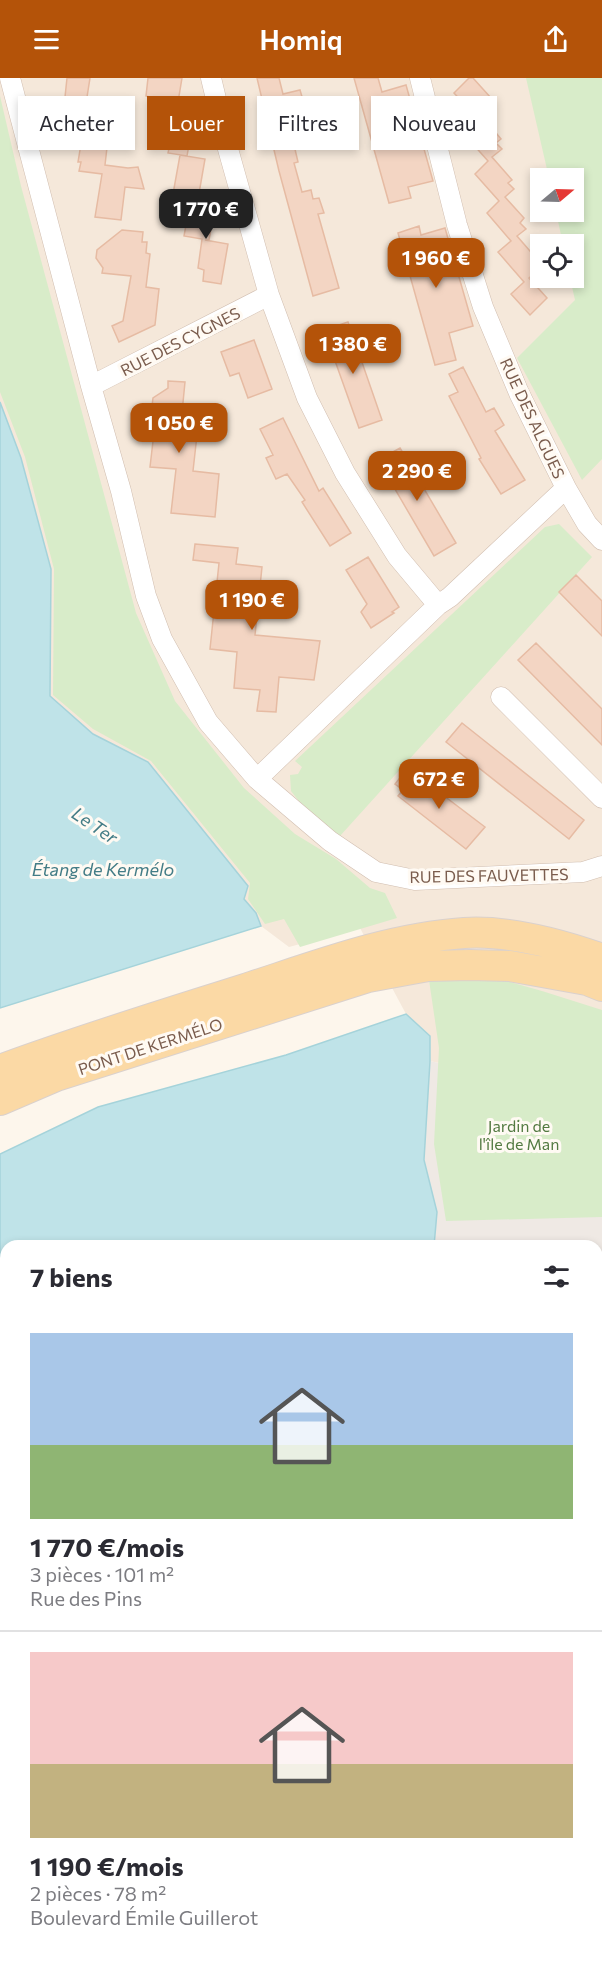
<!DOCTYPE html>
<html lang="fr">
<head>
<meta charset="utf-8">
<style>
	:root { --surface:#fff; --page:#f2f2f3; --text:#2b2b33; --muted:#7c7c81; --line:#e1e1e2; --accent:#b45309 }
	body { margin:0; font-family:Commissioner,sans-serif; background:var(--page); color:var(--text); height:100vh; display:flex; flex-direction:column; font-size:22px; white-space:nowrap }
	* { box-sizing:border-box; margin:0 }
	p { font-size:20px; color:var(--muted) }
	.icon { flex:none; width:33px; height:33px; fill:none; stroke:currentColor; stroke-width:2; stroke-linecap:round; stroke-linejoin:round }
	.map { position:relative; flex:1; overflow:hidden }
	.sheet { position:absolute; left:0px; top:1162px; width:603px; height:722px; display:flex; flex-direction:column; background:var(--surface); border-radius:18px 18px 0 0; box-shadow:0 3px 9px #0003 }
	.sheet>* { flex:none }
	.hud { position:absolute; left:18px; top:18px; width:567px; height:54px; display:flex; gap:12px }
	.needle { width:39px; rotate:71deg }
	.tools { position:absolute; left:530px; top:90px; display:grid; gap:12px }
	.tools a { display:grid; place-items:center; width:54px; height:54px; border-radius:0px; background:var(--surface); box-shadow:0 3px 9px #0003; font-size:30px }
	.price { position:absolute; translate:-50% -51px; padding:0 14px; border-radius:12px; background:var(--accent); color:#fff; font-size:20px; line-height:39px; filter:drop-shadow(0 2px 3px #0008) }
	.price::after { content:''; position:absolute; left:50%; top:36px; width:18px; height:14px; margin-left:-9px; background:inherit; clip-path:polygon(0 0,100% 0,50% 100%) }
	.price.on { background:#222; color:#fff }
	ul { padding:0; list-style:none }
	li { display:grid; align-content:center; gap:12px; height:318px; padding:0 30px }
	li+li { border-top:2px solid var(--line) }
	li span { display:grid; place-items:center; height:186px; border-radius:0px; color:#555 }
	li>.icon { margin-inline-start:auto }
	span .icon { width:108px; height:108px; fill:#fffc; stroke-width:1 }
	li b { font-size:26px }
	h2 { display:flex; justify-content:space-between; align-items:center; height:72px; padding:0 30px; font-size:26px }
	.pill { padding:0 21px; border-radius:0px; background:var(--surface); box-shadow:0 3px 9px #0003; font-size:21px; line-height:54px }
	.pill.on { background:var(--accent); color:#fff }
	header { display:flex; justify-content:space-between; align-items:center; height:78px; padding:0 30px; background:var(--accent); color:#fff; font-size:27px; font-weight:600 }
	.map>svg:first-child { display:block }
</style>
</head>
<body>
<header><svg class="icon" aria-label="menu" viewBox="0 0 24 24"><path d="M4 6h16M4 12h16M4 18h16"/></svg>Homiq<svg class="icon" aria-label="share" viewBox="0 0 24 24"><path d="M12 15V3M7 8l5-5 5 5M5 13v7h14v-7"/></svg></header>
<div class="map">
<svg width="602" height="1883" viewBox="0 0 602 1883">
	<rect width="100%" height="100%" fill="#fdf6ec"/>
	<path fill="#f5e8da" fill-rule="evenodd" d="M 0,0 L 602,0 L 602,1022 L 430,983 L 430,958 L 406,936 L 360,850 L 289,869 L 261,848 L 256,835 L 244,821 L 148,684 L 93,656 L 49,618 L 51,491 L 21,380 L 0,324 ZM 540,100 L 573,100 L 573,134 L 540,134 ZM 540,166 L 573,166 L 573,200 L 540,200 Z"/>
	<path fill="#efe9e4" d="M 430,983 L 602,1022 L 602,1779 L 597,1771 L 597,1168 L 434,1168 L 437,1134 L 424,1082 Z"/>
	<path fill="#d8ecc9" d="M 526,0 L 602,0 L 602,381 L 582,402 L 517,280 L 575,222 L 570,200 L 573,200 L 573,166 L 563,166 L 556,134 L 573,134 L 573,100 L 549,100 Z
		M 0,18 L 21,108 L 136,535 L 175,623 L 244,710 L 295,756 L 336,781 L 370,810 L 385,815 L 397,840 L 300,869 L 284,841 L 265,846 L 248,821 L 250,805 L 151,683 L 93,651 L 53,617 L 54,491 L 25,379 L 0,314 Z
		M 559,446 L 592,479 L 340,758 L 305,731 L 291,713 L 290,697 L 298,696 L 302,689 L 295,683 L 545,449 Z
		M 495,900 L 542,913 L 602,932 L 602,1139 L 446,1143 L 434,1066 L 439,970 L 429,902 Z"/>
	<path fill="#bfe3e8" stroke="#a5d3da" stroke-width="1.5" d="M 0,324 L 21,380 L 51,491 L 50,618 L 93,656 L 148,684 L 248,808 L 244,821 L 256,835 L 261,848 L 0,930 Z
		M 406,936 L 430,958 L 430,983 L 424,1082 L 437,1134 L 434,1168 L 6,1168 L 6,1878 L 597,1878 L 597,1771 L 602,1779 L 602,1883 L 0,1883 L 0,1076 L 98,1029 L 286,977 Z"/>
	<path fill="#f3d5c3" stroke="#e6bba3" stroke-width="1.5" d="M 67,0 L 90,0 L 84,38 L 59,35 L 61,19 L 65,19 Z
		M 148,0 L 182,0 L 176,36 L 194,39 L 187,78 L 168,75 L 170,66 L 164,65 L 168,35 L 152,32 L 154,20 L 146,18 Z
		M 257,0 L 279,0 L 283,16 L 300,12 L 305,29 L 286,33 L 298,84 L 294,85 L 302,114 L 311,112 L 313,121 L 319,120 L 324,135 L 318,136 L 339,210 L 313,218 L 279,93 Z
		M 354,0 L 378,0 L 382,14 L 406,7 L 433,103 L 408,109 L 411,120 L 389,125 Z
		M 469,0 L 473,0 L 491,20 L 486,25 L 490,30 L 482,38 L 501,61 L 496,65 L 502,71 L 492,79 L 512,102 L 508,105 L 514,111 L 505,119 L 524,140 L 520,145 L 526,151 L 517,158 L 536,180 L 531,185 L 538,192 L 529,200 L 547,220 L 530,237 L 511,216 L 524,204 L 498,174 L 511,163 L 487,135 L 499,123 L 475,96 L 488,83 L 463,55 L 478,41 L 454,15 Z
		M 73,47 L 109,52 L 105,87 L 128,90 L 138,89 L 144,111 L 125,109 L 121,142 L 95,139 L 102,96 L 79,93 L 81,84 L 78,84 L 81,66 L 71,64 Z
		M 180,77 L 205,81 L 198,121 L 173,116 Z
		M 191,120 L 216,124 L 209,162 L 205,162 L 228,166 L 221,206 L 203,203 L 204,192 L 198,190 L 202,161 L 184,158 Z
		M 419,148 L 421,157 L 445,150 L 473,248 L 449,255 L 456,282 L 435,287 L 398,155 Z
		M 122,152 L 143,154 L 142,164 L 147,164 L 146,175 L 150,176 L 146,209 L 159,211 L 155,247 L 119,264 L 112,248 L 123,243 L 131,198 L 102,195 L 103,190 L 96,180 L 97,172 Z
		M 348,244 L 382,342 L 359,350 L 324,252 Z
		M 254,262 L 272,311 L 248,320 L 239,295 L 230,298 L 221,274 Z
		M 463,289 L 486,334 L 494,330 L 504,347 L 495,353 L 525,402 L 501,416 L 479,381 L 481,380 L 449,318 L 458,314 L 449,296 Z
		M 168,303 L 185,304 L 180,355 L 197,357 L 193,393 L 219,396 L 215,439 L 171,435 L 176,391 L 150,389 L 155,346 L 137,344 L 138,327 L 152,328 L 153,320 L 168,310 Z
		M 283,340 L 319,413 L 323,410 L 351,455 L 330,468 L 302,424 L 305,422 L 287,396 L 276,401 L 266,380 L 273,377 L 260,351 Z
		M 400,370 L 456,465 L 434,478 L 378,382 Z
		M 195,466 L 238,470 L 236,486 L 262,489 L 255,557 L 320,563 L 314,602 L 279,599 L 276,634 L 257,633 L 260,612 L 234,610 L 237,574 L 210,571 L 219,485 L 193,482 Z
		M 368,479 L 399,529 L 392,534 L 394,535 L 371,550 L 361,534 L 367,526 L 346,492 Z
		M 576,497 L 602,523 L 602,558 L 559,514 Z
		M 536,565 L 602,631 L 602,667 L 518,582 Z
		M 462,645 L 584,742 L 569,761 L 446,664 Z
		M 406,692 L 414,698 L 415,696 L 485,749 L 466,771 L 398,718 L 403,712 L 395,706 Z"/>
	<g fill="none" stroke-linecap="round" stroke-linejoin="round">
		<defs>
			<path id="street" d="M 10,0 L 91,308 L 121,413 L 146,518 L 162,561 L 208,644 L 257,701 L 330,763 L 376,794 L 415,802 L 583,794 L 602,788
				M 211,0 L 228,71 L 269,217 L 307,320 L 345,395 L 397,478 L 438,527
				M 91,308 L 269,217
				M 566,410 L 587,446 L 602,462
				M 501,619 L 602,720
				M 257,701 L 438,527 L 450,519 L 566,410 L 519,315 L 483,229 L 457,147 L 420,0"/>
			<path id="primary" d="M 0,992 C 81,962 163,937 245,911 C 316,888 389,860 464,855 C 510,852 560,866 602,881
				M 0,1022 L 56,998 L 368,899 L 428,888 L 470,887 L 510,888 L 587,902 L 602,908"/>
		</defs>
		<use href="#street" stroke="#d1beb0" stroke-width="21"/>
		<use href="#primary" stroke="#dad1cd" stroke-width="32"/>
		<use href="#street" stroke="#fff" stroke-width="20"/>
		<use href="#primary" stroke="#fbd9a5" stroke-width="30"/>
	</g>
	<g text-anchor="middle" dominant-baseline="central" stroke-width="6" stroke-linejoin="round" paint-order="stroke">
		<g font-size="16" fill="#7a5c4d" stroke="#fffaf3">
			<text transform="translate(180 263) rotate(-27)">RUE DES CYGNES</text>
			<text transform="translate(533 340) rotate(65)">RUE DES ALGUES</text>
			<text transform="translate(489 797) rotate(-1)">RUE DES FAUVETTES</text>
			<text transform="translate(150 968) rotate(-18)">PONT DE KERMÉLO</text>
		</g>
		<g font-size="16" fill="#537a41" stroke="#fffaf3">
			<text x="519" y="1047">Jardin de<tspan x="519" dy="18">l'île de Man</tspan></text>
		</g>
		<g font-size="18" font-style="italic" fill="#437c86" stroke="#fffaf3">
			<text transform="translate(95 747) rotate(34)">Le Ter</text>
			<text x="103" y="791">Étang de Kermélo</text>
		</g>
	</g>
</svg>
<div class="tools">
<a><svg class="needle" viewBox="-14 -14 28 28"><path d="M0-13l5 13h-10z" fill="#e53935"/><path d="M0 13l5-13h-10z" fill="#7c7c81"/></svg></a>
<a><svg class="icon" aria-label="locate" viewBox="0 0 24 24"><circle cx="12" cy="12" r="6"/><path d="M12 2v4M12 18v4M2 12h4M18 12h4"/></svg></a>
</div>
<b class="price on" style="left:206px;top:162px">1 770 €</b>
<b class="price" style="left:436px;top:211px">1 960 €</b>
<b class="price" style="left:353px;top:297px">1 380 €</b>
<b class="price" style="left:179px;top:376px">1 050 €</b>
<b class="price" style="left:417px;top:424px">2 290 €</b>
<b class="price" style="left:252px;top:553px">1 190 €</b>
<b class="price" style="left:439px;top:732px">672 €</b>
<div class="hud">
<a class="pill">Acheter</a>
<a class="pill on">Louer</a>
<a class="pill">Filtres</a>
<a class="pill">Nouveau</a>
</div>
<section class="sheet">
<h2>7 biens<svg class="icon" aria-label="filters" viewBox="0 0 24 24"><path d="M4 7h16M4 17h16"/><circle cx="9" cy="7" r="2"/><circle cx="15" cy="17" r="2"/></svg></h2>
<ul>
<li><span style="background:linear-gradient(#a9c7e8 60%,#8fb573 0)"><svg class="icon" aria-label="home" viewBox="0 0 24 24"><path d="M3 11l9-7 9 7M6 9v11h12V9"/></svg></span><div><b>1 770 €/mois</b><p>3 pièces · 101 m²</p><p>Rue des Pins</p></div></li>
<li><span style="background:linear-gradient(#f6c9c9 60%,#c2b280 0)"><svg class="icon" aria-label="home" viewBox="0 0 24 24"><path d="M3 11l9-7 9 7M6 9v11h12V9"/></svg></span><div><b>1 190 €/mois</b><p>2 pièces · 78 m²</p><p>Boulevard Émile Guillerot</p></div></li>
</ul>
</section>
</div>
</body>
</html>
